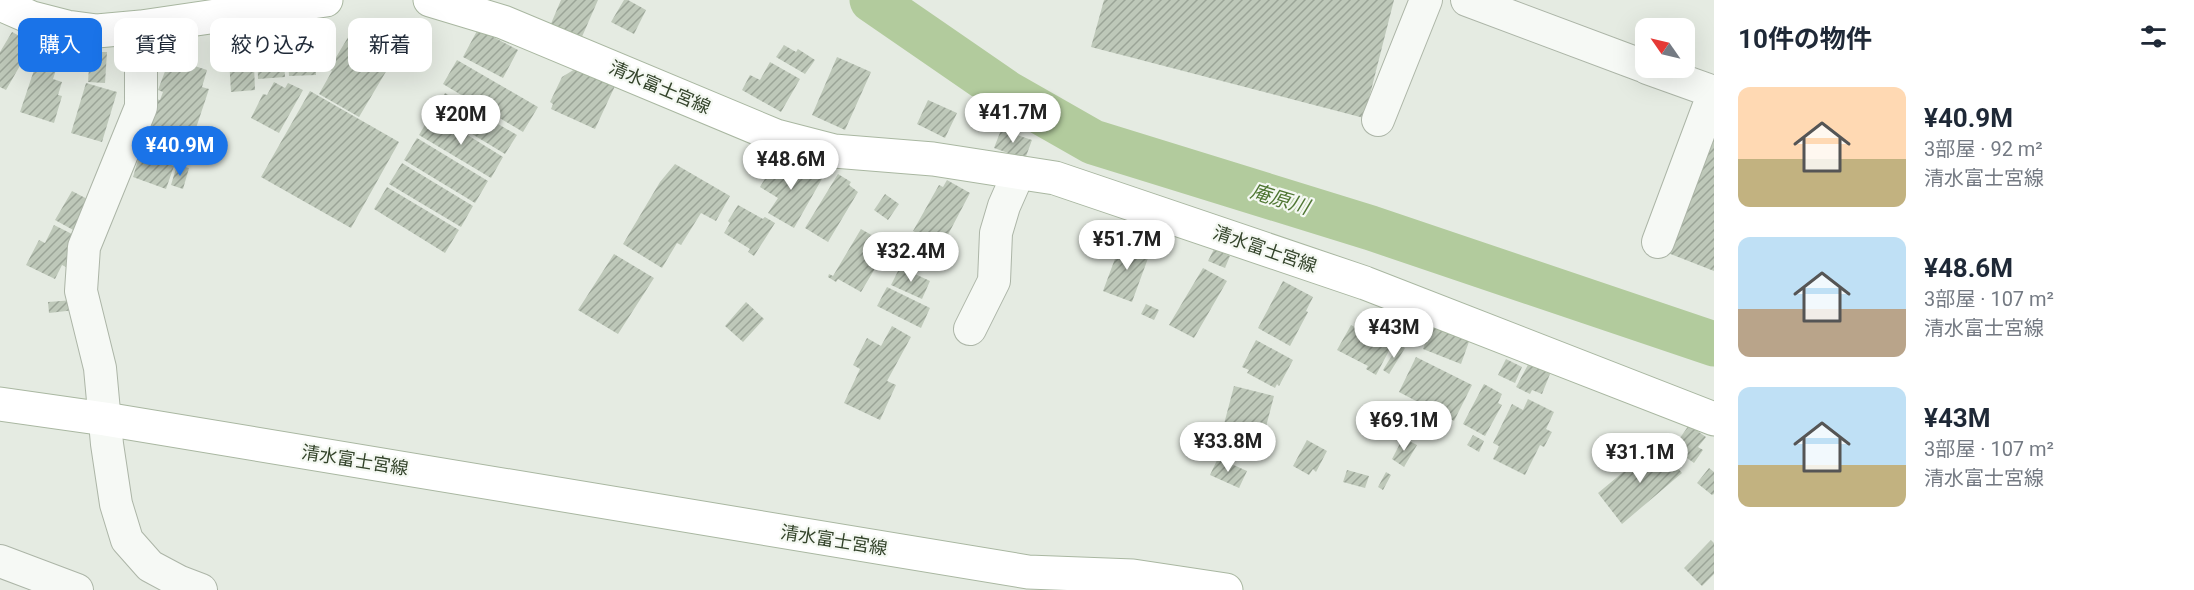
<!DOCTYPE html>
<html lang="ja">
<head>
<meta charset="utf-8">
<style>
	:root { --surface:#fff; --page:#f6f6f7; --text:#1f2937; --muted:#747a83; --accent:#1a73e8 }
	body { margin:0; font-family:Roboto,"Noto Sans JP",sans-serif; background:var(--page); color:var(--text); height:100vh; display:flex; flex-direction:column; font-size:22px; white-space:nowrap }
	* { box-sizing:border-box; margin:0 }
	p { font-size:20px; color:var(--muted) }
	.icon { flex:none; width:33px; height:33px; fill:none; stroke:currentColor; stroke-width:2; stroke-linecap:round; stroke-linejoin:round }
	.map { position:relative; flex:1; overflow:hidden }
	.panel { display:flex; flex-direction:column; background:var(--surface); width:480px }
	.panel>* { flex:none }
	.hud { position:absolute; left:18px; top:18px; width:570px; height:54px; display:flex; gap:12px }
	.needle { width:39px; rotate:304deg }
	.buttons { position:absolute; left:1635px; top:18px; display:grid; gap:12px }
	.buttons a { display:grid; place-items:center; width:60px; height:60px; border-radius:12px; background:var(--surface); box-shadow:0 6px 24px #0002; font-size:30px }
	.price { position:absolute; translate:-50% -51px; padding:0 14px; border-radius:21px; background:#fff; color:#222; font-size:20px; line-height:39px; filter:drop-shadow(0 2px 3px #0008) }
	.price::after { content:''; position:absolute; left:50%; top:36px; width:18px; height:14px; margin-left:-9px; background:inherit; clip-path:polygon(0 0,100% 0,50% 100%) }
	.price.current { background:var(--accent); color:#fff }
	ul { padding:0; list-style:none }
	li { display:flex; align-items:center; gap:18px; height:150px; padding:0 24px }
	li span { display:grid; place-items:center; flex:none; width:168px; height:120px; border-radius:12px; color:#555 }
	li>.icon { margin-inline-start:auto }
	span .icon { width:72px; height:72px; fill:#fffc; stroke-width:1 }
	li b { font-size:26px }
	h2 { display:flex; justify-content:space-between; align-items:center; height:72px; padding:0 24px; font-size:26px }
	.tag { padding:0 21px; border-radius:12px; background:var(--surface); box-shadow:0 6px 24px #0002; font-size:21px; line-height:54px }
	.tag.current { background:var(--accent); color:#fff }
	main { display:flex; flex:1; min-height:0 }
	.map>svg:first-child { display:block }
</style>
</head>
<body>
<main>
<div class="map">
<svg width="1714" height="590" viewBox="0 0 1714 590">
	<defs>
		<pattern id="building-hatch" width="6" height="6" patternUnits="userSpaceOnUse" patternTransform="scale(1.5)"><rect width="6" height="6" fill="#bec8b9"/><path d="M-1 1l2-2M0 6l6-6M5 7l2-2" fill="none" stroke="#9ba497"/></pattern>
	</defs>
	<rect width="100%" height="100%" fill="#e5ebe2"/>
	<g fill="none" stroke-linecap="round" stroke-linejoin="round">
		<path stroke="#b2cb9d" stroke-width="45" d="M 872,0 L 1007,93 L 1093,142 L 1371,228 L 1714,344"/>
	</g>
	<path fill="url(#building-hatch)" d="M 561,0 L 598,0 L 581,39 L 550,26 Z
		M 624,0 L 628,0 L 646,10 L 634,34 L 611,22 Z
		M 1104,0 L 1394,0 L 1364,118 L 1091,47 Z
		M 356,24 L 373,34 L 371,38 L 397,53 L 359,117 L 319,94 L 332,71 L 329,69 Z
		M 478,29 L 518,50 L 503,78 L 463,57 Z
		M 318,30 L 320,60 L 316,60 L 316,75 L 289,76 L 287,32 Z
		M 12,32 L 33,43 L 6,90 L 0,87 L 0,52 Z
		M 253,41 L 255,90 L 231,92 L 229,59 L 236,58 L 236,42 Z
		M 283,41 L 285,77 L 258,79 L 257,43 Z
		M 784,45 L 796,52 L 798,49 L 815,60 L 805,74 L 776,57 Z
		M 90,52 L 107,52 L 105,83 L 88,82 Z
		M 837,57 L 871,72 L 845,130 L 812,115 Z
		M 170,58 L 207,70 L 202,87 L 209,89 L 194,134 L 186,131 L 178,156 L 172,154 L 168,164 L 174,166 L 166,189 L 133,177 L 156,99 L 160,100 L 163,92 L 158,90 Z
		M 457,60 L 538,107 L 523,132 L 443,84 Z
		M 37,61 L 57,67 L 53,79 L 62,82 L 58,95 L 62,96 L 54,123 L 20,112 Z
		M 770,62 L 800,79 L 781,112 L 742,90 L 750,75 L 760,80 Z
		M 575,69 L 615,86 L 595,129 L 551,109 L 553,104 L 550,102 L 562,77 Z
		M 274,82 L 285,88 L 288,83 L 303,90 L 279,133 L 251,118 L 263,94 L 267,95 Z
		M 86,83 L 117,92 L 102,142 L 71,133 Z
		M 310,91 L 399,142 L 351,228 L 261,177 Z
		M 445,93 L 517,135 L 505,154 L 434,111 Z
		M 928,100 L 957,113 L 945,138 L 917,124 Z
		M 432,113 L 503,157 L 491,178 L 419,135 Z
		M 1001,130 L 1032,140 L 1025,159 L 994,148 Z
		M 1714,132 L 1714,271 L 1668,253 Z
		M 417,138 L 488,181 L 475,203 L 404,160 Z
		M 775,162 L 792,172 L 798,162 L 823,177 L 794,228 L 768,213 L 778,198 L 760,187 Z
		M 402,163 L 473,206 L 461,227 L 389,184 Z
		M 675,164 L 730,196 L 716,221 L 701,213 L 681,245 L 677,243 L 662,268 L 623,244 L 660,182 Z
		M 177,165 L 189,168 L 183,189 L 171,185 Z
		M 838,174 L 851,182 L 849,185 L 858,192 L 828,242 L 805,228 Z
		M 947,180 L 970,193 L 942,246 L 913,231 L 939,185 L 943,187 Z
		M 387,187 L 459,230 L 445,253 L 374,209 Z
		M 72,191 L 91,201 L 75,231 L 55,220 Z
		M 885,194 L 899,204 L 888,220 L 874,210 Z
		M 738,205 L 763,219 L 765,217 L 775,223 L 754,256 L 748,252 L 750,249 L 724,233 L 730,223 L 728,221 Z
		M 54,225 L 78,237 L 68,268 L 62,265 L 55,279 L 26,265 L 39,240 L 45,243 Z
		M 861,229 L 889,245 L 861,292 L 838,279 L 836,282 L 828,277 L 829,274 L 833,276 Z
		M 1122,240 L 1151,250 L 1132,302 L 1103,291 Z
		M 1214,249 L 1230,256 L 1225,268 L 1208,261 Z
		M 614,254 L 654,278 L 618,334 L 578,310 Z
		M 900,267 L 930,281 L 922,299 L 891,285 Z
		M 1203,268 L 1227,281 L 1194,338 L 1169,325 Z
		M 1283,281 L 1313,297 L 1306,311 L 1308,312 L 1290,346 L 1258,328 Z
		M 887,287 L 930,308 L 921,328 L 877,306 Z
		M 74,300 L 75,310 L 49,313 L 48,302 Z
		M 746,302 L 764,319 L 743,342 L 725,326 Z
		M 1146,304 L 1159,310 L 1154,320 L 1141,314 Z
		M 1433,321 L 1471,336 L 1461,364 L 1423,349 Z
		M 1351,325 L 1391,347 L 1376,375 L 1366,369 L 1368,366 L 1337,350 Z
		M 892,326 L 911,337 L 887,381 L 896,385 L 880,420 L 844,403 L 860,369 L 853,365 L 867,338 L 881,346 Z
		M 1256,340 L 1293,360 L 1279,386 L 1277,384 L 1275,388 L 1247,373 L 1249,370 L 1242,367 Z
		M 1399,344 L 1405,348 L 1389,374 L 1383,370 Z
		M 1416,357 L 1472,385 L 1454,421 L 1399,392 Z
		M 1506,359 L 1522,367 L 1515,383 L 1498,375 Z
		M 1530,361 L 1552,369 L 1542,394 L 1532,390 L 1530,394 L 1516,387 Z
		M 1484,384 L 1502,394 L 1498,403 L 1502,405 L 1485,436 L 1463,424 Z
		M 1234,386 L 1274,396 L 1258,457 L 1218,447 Z
		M 1528,399 L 1554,412 L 1546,429 L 1552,432 L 1544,447 L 1540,445 L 1525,475 L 1493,459 L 1499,446 L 1493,443 L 1512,404 L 1523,410 Z
		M 1689,425 L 1706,437 L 1698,447 L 1703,450 L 1694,463 L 1673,448 Z
		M 1473,435 L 1484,441 L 1479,452 L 1467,445 Z
		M 1403,438 L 1417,445 L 1404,467 L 1392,459 Z
		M 1307,440 L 1327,451 L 1316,472 L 1313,469 L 1309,475 L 1293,466 Z
		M 1657,444 L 1682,473 L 1622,524 L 1598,493 Z
		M 1218,458 L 1247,471 L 1239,488 L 1210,475 Z
		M 1709,468 L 1714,472 L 1714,494 L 1712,495 L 1697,483 Z
		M 1347,470 L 1369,476 L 1365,488 L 1343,482 Z
		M 1386,472 L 1391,475 L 1383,490 L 1378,487 Z
		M 1711,540 L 1714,543 L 1714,574 L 1702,586 L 1684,568 Z"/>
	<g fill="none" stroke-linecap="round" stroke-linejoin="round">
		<defs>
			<path id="minor" d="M 1467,0 L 1646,67
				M 141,27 L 141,107 L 84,247 L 81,291 L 100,368 L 107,444 L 116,504 L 127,540 L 150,566 L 180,582 L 201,590
				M 1647,68 L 1714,92
				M 1378,120 L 1426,0
				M 1658,242 L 1714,92
				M 970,329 L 994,281 L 996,233 L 1004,206 L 1019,172
				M 0,561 L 77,590"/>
			<path id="major" d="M 430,0 L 503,22 L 776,136 L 834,151 L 933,159 L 1055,178 L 1365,283 L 1714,419
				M 0,4 L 32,18 L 67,27 L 97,31 L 141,27 L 326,0
				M 0,404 L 105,419 L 1028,572 L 1133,576 L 1226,590"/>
		</defs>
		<use href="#minor" stroke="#acb5a7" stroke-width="34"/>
		<use href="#major" stroke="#a9b7a1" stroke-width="35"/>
		<use href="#minor" stroke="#f6f9f5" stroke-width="32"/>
		<use href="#major" stroke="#fff" stroke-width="33"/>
	</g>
	<g text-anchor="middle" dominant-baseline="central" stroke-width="4.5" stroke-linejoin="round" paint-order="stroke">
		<g font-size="18" fill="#33432a" stroke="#f4f8f2">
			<text transform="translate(660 87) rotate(23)">清水富士宮線</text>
			<text transform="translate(1265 249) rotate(19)">清水富士宮線</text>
			<text transform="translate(355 460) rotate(9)">清水富士宮線</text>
			<text transform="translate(834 540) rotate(9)">清水富士宮線</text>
		</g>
		<g font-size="20" font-style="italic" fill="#507734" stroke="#f4f8f2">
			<text transform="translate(1280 199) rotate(17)">庵原川</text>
		</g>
	</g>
</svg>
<div class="buttons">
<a><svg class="needle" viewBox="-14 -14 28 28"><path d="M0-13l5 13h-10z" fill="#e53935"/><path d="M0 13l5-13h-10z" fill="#747a83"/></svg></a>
</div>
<b class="price" style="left:1013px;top:144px">¥41.7M</b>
<b class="price" style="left:461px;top:146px">¥20M</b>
<b class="price current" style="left:180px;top:177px">¥40.9M</b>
<b class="price" style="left:791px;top:191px">¥48.6M</b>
<b class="price" style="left:1127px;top:271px">¥51.7M</b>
<b class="price" style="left:911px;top:283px">¥32.4M</b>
<b class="price" style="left:1394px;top:359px">¥43M</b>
<b class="price" style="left:1404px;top:452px">¥69.1M</b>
<b class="price" style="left:1228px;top:473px">¥33.8M</b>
<b class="price" style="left:1640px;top:484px">¥31.1M</b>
<div class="hud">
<a class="tag current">購入</a>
<a class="tag">賃貸</a>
<a class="tag">絞り込み</a>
<a class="tag">新着</a>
</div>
</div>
<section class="panel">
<h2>10件の物件<svg class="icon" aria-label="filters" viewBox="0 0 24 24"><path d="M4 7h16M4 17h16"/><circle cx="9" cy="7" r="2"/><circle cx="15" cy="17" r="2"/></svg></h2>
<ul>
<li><span style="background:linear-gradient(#ffd9b3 60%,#c2b280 0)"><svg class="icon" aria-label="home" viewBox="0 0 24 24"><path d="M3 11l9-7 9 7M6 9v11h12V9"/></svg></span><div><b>¥40.9M</b><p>3部屋 · 92 m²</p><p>清水富士宮線</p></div></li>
<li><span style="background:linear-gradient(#bfe0f5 60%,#b9a48a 0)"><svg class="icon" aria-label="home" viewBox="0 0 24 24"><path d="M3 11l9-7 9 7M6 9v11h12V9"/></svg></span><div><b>¥48.6M</b><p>3部屋 · 107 m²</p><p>清水富士宮線</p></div></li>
<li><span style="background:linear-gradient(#bfe0f5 65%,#c2b280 0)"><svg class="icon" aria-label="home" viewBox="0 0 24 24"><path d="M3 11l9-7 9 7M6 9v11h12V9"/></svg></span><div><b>¥43M</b><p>3部屋 · 107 m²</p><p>清水富士宮線</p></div></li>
</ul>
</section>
</main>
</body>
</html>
